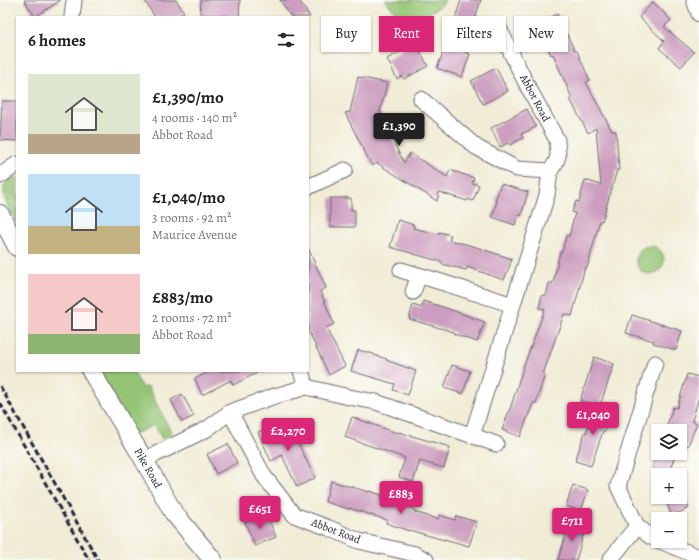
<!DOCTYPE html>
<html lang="en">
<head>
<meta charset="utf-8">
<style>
	:root { --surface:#fff; --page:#f2f2f2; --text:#222; --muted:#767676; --accent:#db2777 }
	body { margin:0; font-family:Alegreya,serif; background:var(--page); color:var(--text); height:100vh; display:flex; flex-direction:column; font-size:15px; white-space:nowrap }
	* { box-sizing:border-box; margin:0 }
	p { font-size:13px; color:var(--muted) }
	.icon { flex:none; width:22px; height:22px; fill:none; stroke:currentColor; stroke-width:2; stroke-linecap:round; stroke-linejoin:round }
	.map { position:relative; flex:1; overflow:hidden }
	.side { position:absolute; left:16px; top:16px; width:293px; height:356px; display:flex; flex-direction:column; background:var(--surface); border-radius:0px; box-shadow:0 1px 3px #0004 }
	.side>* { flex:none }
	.banner { position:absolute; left:321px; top:16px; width:318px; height:36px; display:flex; gap:8px }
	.fabs { position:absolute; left:651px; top:424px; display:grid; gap:8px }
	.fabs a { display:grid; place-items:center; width:36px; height:36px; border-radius:0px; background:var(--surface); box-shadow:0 1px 3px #0004; font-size:20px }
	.price { position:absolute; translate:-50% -34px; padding:0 9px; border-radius:4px; background:var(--accent); color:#fff; font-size:13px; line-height:26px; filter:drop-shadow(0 1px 2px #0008) }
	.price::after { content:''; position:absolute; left:50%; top:24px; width:12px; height:9px; margin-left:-6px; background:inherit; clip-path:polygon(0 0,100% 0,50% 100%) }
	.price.active { background:#222; color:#fff }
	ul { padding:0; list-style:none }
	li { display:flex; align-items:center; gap:12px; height:100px; padding:0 12px }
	li span { display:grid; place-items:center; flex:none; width:112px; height:80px; border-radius:0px; color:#555 }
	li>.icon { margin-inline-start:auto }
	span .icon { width:48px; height:48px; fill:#fffc; stroke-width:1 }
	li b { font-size:17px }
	h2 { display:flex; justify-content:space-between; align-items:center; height:48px; padding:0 12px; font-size:17px }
	.tag { padding:0 14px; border-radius:0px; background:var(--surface); box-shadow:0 1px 3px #0004; font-size:14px; line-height:36px }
	.tag.active { background:var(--accent); color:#fff }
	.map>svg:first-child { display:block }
</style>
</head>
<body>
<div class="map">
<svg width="699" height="560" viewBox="0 0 699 560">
	<rect width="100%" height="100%" fill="#fdfcf7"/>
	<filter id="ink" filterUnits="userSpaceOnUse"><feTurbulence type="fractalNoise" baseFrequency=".025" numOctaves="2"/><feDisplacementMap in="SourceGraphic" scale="8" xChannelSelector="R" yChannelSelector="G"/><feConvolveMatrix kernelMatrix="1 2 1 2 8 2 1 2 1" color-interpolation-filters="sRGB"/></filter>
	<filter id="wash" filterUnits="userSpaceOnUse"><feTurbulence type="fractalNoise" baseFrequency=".012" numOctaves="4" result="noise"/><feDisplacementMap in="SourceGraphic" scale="16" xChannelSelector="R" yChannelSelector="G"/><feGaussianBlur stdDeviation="0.9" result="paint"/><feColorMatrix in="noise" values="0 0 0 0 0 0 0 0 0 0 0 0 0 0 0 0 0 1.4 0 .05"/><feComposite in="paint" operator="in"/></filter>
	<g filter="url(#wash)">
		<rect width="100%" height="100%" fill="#f0ecd6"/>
		<path fill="#95c676" stroke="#5c7458" d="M 385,0 L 445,0 L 443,4 L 408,27 Z
			M 17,177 L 17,224 C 12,215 0,196 5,185 C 8,179 10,178 17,177 Z
			M636 260a14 14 0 1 1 28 0a14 14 0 1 1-28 0Z
			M 99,371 L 133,371 L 142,388 L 148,387 L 172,434 L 162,439 L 154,425 L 134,434 Z"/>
		<g id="blocks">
			<path fill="#cc9dbf" d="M 24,0 L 61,0 L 35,17 Z
				M 144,0 L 176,0 L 184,12 L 176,17 L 155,17 Z
				M 201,0 L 240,0 L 239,17 L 200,14 Z
				M 280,0 L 299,0 L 310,17 L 291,17 Z
				M 461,0 L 481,0 L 464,52 L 470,54 L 462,77 L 437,68 L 446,45 L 447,45 Z
				M 653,2 L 671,20 L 664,27 L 694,52 L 681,67 L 659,48 L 664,41 L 639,17 Z
				M 557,14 L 575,51 L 577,51 L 590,81 L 586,82 L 612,131 L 616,131 L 619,170 L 617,170 L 602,221 L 600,220 L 587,268 L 585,267 L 572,316 L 564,314 L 543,374 L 545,374 L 536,403 L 533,403 L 520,437 L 502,430 L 511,406 L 523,368 L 545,309 L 539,308 L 542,295 L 546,296 L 549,283 L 553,283 L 560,252 L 562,252 L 566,236 L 569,236 L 575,213 L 572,212 L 576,201 L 579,202 L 585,180 L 601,185 L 596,128 L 588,133 L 570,99 L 572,98 L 553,54 L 551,55 L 536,25 Z
				M 416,43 L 428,66 L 404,79 L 402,76 L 397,79 L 387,59 Z
				M 496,68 L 508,91 L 483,104 L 471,81 Z
				M 358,77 L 387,83 L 380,112 L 385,122 L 383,122 L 404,163 L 410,153 L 447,177 L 450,170 L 474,178 L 472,183 L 479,185 L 473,201 L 468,199 L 467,201 L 439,192 L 437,201 L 377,163 L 372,166 L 345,113 L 350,112 Z
				M 2,101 L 17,101 L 17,141 L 0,140 Z
				M 527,109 L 536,127 L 521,134 L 523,138 L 510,145 L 508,143 L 500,147 L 491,128 Z
				M 501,184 L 528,192 L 521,216 L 518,215 L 515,225 L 492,217 L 497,201 L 495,201 Z
				M 330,198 L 351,198 L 351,210 L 355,210 L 355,227 L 330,227 Z
				M 398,220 L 414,225 L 413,228 L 438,234 L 439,232 L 451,235 L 449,240 L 473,246 L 512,259 L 504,280 L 467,267 L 466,270 L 442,264 L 442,262 L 390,247 Z
				M 308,248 L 326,288 L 320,291 L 334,324 L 326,328 L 345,366 L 329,375 L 308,330 Z
				M 423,301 L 446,308 L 485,322 L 477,342 L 454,334 L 454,332 L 409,319 L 413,305 L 422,308 Z
				M 632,315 L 682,331 L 676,350 L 653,343 L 654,341 L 626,333 Z
				M 358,350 L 374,354 L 374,355 L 387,359 L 386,360 L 416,371 L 408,395 L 393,390 L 395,384 L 351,371 Z
				M 594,357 L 614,364 L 600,406 L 580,401 Z
				M 452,365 L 470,371 L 463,394 L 444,388 Z
				M 210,371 L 261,371 L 233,385 L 231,380 L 202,395 L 195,379 Z
				M 687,374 L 699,377 L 699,397 L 692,421 L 697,423 L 688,446 L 680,443 L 680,431 L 665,431 L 673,407 L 677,408 Z
				M 182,394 L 194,416 L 182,422 L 171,400 Z
				M 595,406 L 612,411 L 605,432 L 603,431 L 591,466 L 575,461 L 585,432 L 586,433 Z
				M 352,417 L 397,433 L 398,432 L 450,447 L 444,468 L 420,461 L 413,482 L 399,477 L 405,458 L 345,437 Z
				M 296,423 L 303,439 L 297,441 L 315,478 L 297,487 L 282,455 L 271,461 L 258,432 L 270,427 L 273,434 Z
				M 228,444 L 237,463 L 216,474 L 207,454 Z
				M 658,452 L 658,453 L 676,453 L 668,475 L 652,470 Z
				M 331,481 L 369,492 L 369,491 L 382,495 L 381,498 L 415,510 L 414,512 L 438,519 L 439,515 L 455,520 L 456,516 L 477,522 L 469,546 L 444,539 L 444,540 L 409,530 L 409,531 L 386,523 L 387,520 L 349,508 L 349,509 L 325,502 Z
				M 573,485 L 588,490 L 581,511 L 566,506 Z
				M 664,497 L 684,497 L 689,508 L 672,516 Z
				M 266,513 L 276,537 L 255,546 L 245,522 Z
				M 570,521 L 586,526 L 576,560 L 558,560 Z"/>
		</g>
	</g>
	<g filter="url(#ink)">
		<use href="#blocks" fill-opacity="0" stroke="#6a6971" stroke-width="1"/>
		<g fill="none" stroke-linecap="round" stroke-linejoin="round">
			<defs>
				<path id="minor" d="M 694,0 L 699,14
					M 72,17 L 74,0
					M 421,99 L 476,147 L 517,169 L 550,171
					M 0,176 L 17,164
					M 308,187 L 345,170
					M 401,270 L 441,282 L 513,305
					M 413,292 L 419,275
					M 301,371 L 306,387
					M 230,412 L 264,476 L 294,515 L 329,528 L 359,541 L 415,554 L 426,560
					M 472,436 L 547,195 L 550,171 L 556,162 L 558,156 L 557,140 L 526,83 L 498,26
					M 144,460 L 207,429 L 230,412 L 272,397 L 306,387 L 349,397 L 376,402 L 496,444
					M 637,526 L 618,486 L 655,363
					M 660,541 L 699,557
					M 610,560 L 637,526 L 651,537 L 658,540"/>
				<path id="tertiary" d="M 0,214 L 17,247
					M 91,371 L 144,460 L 173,512 L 213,560"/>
			</defs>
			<use href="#minor" stroke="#6a6971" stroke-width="17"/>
			<use href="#tertiary" stroke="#6a6971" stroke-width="20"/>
			<use href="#minor" stroke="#fff" stroke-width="15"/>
			<use href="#tertiary" stroke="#fff" stroke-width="18"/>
			<path stroke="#22223b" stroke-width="3" stroke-dasharray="6 3" stroke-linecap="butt" d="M 0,386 L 98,560
				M 0,403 L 89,560"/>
		</g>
	</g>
	<g text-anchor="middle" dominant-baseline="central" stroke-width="3" stroke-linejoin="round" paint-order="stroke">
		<g font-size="11" fill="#22223b" stroke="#fdfcf7">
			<text transform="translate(535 98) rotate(62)">Abbot Road</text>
			<text transform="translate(148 468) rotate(60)">Pike Road</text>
			<text transform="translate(336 531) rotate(21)">Abbot Road</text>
		</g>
	</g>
</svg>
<div class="fabs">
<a><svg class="icon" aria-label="layers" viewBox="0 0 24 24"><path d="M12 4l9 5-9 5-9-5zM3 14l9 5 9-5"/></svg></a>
<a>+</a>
<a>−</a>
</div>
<b class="price active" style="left:399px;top:147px">£1,390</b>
<b class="price" style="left:593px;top:436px">£1,040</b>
<b class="price" style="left:288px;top:452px">£2,270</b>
<b class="price" style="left:401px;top:515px">£883</b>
<b class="price" style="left:260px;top:530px">£651</b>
<b class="price" style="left:572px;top:542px">£711</b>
<div class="banner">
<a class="tag">Buy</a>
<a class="tag active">Rent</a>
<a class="tag">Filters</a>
<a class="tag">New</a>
</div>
<section class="side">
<h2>6 homes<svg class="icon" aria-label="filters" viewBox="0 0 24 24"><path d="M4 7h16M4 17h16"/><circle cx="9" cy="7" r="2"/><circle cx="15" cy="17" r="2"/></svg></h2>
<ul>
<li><span style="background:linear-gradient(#dfe7d0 75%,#b9a48a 0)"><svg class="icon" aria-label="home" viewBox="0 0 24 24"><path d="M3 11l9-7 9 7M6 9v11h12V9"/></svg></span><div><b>£1,390/mo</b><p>4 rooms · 140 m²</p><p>Abbot Road</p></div></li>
<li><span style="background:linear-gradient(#bfe0f5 65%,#c2b280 0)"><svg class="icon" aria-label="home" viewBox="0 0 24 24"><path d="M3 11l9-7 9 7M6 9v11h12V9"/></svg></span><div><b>£1,040/mo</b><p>3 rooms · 92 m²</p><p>Maurice Avenue</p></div></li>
<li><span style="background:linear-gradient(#f6c9c9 75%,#8fb573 0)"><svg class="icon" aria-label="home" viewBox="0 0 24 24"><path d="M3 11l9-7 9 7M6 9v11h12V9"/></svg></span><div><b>£883/mo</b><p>2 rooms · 72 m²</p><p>Abbot Road</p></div></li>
</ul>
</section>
</div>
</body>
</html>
